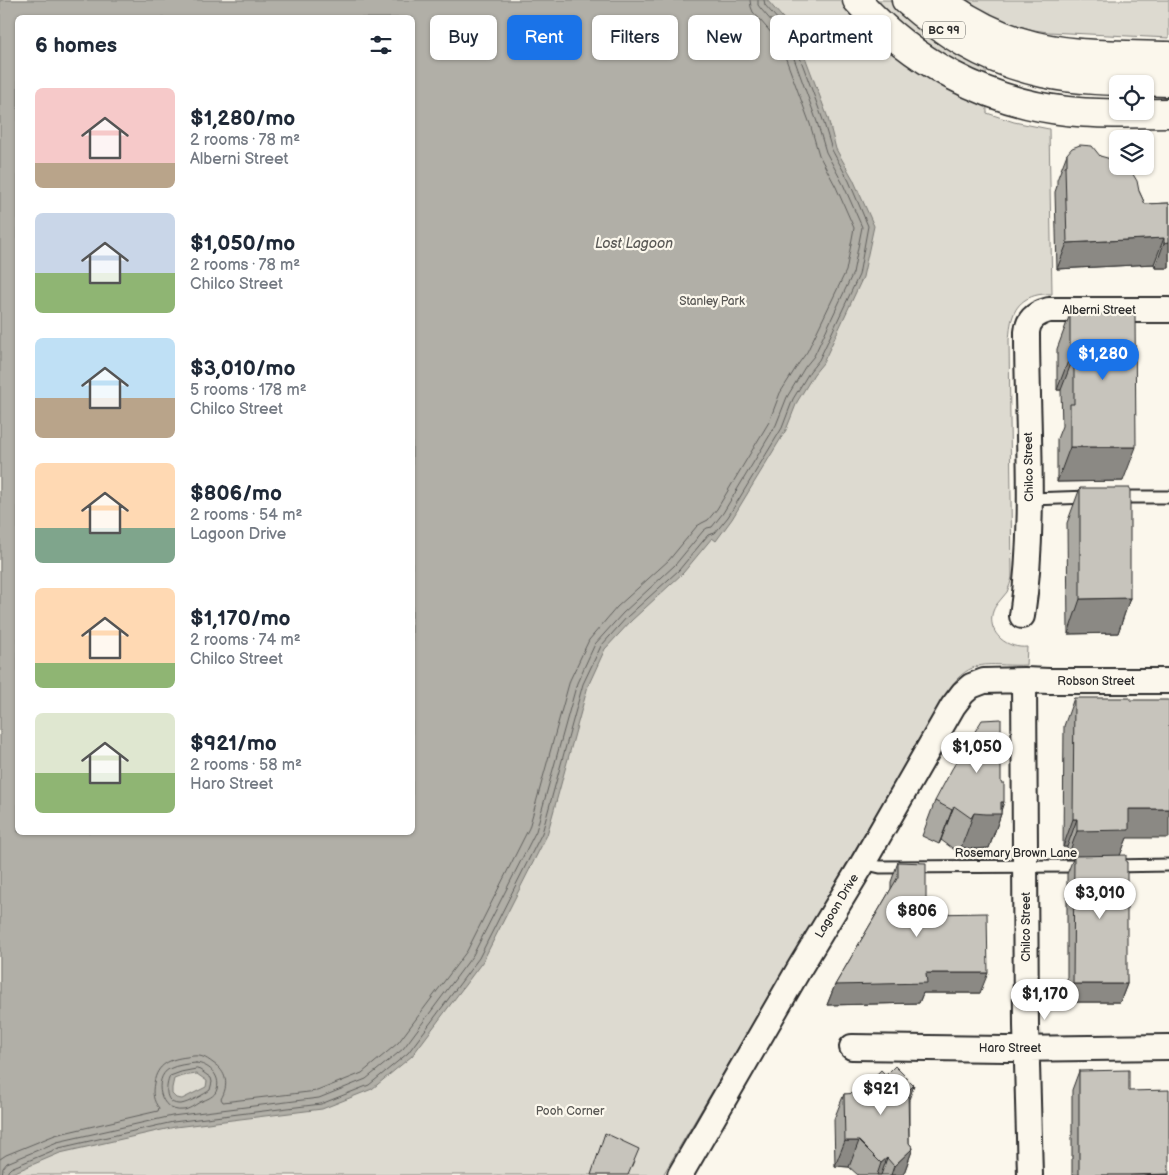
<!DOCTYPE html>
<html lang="en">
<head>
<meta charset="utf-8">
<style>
	:root { --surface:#fff; --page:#f6f6f7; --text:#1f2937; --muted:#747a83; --accent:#1a73e8 }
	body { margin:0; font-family:"Balsamiq Sans",sans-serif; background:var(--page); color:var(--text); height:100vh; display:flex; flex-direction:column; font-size:19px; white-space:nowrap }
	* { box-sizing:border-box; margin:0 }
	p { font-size:16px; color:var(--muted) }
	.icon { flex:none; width:28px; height:28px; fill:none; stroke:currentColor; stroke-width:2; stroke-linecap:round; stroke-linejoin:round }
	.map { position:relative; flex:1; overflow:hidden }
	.sheet { position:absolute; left:15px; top:15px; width:400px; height:820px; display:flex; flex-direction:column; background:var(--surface); border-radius:8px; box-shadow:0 1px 4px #0004 }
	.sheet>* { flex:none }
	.top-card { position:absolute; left:430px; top:15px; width:475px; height:45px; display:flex; gap:10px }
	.buttons { position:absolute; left:1109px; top:75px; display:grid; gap:10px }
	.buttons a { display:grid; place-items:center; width:45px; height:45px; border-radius:8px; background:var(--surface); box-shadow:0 1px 4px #0004; font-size:25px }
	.price { position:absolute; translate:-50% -42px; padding:0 11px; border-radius:18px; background:#fff; color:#222; font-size:16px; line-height:32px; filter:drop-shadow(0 1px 2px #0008) }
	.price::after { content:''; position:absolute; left:50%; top:30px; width:15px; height:11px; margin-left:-8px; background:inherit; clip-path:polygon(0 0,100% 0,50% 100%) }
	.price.current { background:var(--accent); color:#fff }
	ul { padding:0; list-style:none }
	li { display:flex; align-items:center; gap:15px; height:125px; padding:0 20px }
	li span { display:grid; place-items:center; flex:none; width:140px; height:100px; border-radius:8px; color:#555 }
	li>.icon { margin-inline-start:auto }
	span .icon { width:60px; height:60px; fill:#fffc; stroke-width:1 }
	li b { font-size:21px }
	h2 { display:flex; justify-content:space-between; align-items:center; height:60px; padding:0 20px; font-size:21px }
	.chip { padding:0 18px; border-radius:8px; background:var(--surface); box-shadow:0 1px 4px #0004; font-size:18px; line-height:45px }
	.chip.current { background:var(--accent); color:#fff }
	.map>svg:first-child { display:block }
</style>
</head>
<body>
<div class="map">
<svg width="1169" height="1175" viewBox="0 0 1169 1175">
	<rect width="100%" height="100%" fill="#fbf7ec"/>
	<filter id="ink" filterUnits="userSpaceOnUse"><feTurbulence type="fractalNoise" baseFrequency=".02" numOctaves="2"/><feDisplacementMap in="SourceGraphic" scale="10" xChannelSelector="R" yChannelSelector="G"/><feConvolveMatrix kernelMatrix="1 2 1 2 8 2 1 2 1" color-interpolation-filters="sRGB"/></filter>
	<g filter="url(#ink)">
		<path fill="#dddad0" stroke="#84827e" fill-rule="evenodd" d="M 0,0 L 1169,0 L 1169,38 L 1048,32 L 1034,30 L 1001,21 L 986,68 L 987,113 L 1014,122 L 1049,129 L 1052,294 C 1036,293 1019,298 1013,316 C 1010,323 1010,332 1009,340 L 1012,577 C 1011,582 1009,587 1007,592 C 1004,596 1000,600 997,604 C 988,616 991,630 1001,639 C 1008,645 1018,648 1027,647 L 1026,665 C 995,667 974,656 952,685 L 663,1175 L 0,1175 ZM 18,18 L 412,18 L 412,832 L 18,832 Z"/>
		<path fill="#b1afa7" stroke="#7b7a75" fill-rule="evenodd" d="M 0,0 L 767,0 L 796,33 L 828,118 L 836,149 L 853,179 L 874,226 L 863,277 L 823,363 L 814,374 L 797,402 L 786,430 L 732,519 L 716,541 L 712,538 L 683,573 L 631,621 L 605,649 L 588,686 L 547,835 L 483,961 L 412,1056 L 372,1089 L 322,1109 L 175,1127 L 60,1153 L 8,1175 L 0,1175 ZM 18,18 L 412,18 L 412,832 L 18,832 ZM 197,1074 L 207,1081 L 206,1087 L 182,1099 L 176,1098 L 172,1094 L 172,1088 L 174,1079 L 182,1076 Z"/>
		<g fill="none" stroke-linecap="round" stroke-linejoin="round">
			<path stroke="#61605d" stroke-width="1" d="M 196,1063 C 208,1064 221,1075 217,1089 C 215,1097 207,1099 200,1102 C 195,1105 188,1110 183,1110 C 159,1113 153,1078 169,1069 C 177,1065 187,1064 196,1063 Z
				M 197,1069 L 200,1070 L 211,1078 L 212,1082 L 210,1090 C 205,1094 188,1103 181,1104 C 164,1105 165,1087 170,1076 L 181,1072 Z
				M 0,1159 L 6,1155 L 55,1135 L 158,1111 L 159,1108 C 153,1101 152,1093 154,1083 C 157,1064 170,1059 187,1057 C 192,1056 198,1055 203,1057 C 206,1058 209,1060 213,1063 C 227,1072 229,1085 221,1099 L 223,1102 L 317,1091 L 362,1073 L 398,1043 L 467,951 L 529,828 L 570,680 L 589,640 L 617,607 L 669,560 L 697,526 L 702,523 L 708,520 L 717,509 L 769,422 L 780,393 L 799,363 L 807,352 L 846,271 L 854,228 L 836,187 L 819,155 L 810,124 L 780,43 L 753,12 L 751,7 L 750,0
				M 2,1175 L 3,1168 L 7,1163 L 57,1142 L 172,1116 L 319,1098 L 366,1079 L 403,1049 L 473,955 L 536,831 L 577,683 L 595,644 L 623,613 L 675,565 L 703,531 L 707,528 L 712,527 L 723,513 L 776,425 L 787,397 L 805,367 L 814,356 L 853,273 L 862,227 L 843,184 L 826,152 L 817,122 L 787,39 L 761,9 L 758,5 L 758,0
				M 8,1175 L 8,1171 L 11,1168 L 59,1148 L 173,1122 L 321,1104 L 369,1085 L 408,1053 L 479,958 L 542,833 L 583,684 L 601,646 L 627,617 L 679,570 L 708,535 L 715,533 L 728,517 L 782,428 L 793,399 L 810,371 L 819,360 L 859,275 L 868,226 L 849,181 L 832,150 L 823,120 L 792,36 L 765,5 L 764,0"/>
			<defs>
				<path id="lane" d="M 1116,497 L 1169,497
					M 1030,499 L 1090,497
					M 863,863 L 880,867 L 1084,866
					M 1112,866 L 1169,865"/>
				<path id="street" d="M 1022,616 C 1036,523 1027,425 1027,332 C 1028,319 1037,313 1049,310 L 1169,310
					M 1024,680 L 1026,1026 L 1030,1175
					M 852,1047 L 1005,1049 L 1169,1047
					M 680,1175 L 799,969 L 863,863 L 953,706 L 963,693 L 971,686 L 984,681 L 1024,680 L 1049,681 L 1169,681"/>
				<path id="highway" d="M 857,0 C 911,61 985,102 1067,111 C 1100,115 1135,113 1169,113
					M 906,0 C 945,35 991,62 1043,73 C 1084,82 1127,81 1169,82
					M 940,0 C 965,18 991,33 1021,42 C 1068,57 1120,54 1169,56"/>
			</defs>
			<use href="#lane" stroke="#2b2b2b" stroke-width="15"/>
			<use href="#street" stroke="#2b2b2b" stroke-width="28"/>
			<use href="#highway" stroke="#2b2b2b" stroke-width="31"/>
			<use href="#lane" stroke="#fbf7ec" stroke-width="11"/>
			<use href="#street" stroke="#fbf7ec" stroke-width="24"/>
			<use href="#highway" stroke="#fbf7ec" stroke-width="28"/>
		</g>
		<path fill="#aba9a2" stroke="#2b2b2b" d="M 1067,154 L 1100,156 L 1139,191 L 1145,204 L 1169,203 L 1169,268 L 1155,268 L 1154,264 L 1057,269 L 1055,192 L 1057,186 L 1057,180 Z
			M 1070,314 L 1123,481 L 1057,482 L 1057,439 L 1062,426 L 1061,390 L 1057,390 L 1057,349 Z
			M 1080,488 L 1130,598 L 1118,633 L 1068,634 L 1067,523 Z
			M 1074,698 L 1127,838 L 1120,855 L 1127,984 L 1120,1002 L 1067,1002 L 1067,874 L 1073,859 L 1067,859 L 1067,847 L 1063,847 L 1064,726 Z
			M 1001,783 L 1001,814 L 989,848 L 973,849 L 961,847 L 959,853 L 941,840 L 939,844 L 922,836 L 935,801 Z
			M 898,862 L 926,905 L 930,914 L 980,993 L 923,993 L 919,1003 L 827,1005 L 835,985 L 891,889 L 891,882 Z
			M 1079,1071 L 1129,1091 L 1169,1175 L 1072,1175 L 1072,1090 Z
			M 844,1094 L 909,1100 L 909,1143 L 913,1148 L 904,1173 L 902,1175 L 858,1175 L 849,1167 L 835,1166 L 834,1119 Z"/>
		<path fill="#8b8984" stroke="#2b2b2b" d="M 1164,238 L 1154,264 L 1057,269 L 1067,243 Z
			M 1169,242 L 1169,268 L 1155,268 L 1164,243 Z
			M 1070,356 L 1074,356 L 1061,390 L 1057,390 Z
			M 1070,447 L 1136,447 L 1123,481 L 1057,482 Z
			M 1130,598 L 1118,633 L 1068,634 L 1080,599 Z
			M 1001,802 L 1004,802 L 1000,814 L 1001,814 L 989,848 L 973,849 L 961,847 L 959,853 L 974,813 Z
			M 954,806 L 941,840 L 939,844 L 952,810 Z
			M 1129,809 L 1169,809 L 1169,838 L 1127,838 L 1119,858 L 1074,856 L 1073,859 L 1067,859 L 1077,831 Z
			M 1073,819 L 1077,819 L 1067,847 L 1063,847 Z
			M 926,973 L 988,973 L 980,993 L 923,993 L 919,1003 L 827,1005 L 835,985 Z
			M 1073,984 L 1127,984 L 1120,1002 L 1067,1002 Z
			M 914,1085 L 905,1111 L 908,1091 Z
			M 845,1141 L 859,1141 L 849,1167 L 835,1166 Z
			M 913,1148 L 904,1173 L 902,1175 L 891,1175 L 894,1166 Z
			M 887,1158 L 881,1175 L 877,1175 L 881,1163 Z
			M 1169,1174 L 1169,1175 L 1130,1175 Z"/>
		<path fill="#c7c4bc" stroke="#2b2b2b" d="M 1080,145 L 1092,146 L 1100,156 L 1118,161 L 1118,166 L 1126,166 L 1131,171 L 1137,181 L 1139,191 L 1145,204 L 1169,203 L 1169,242 L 1164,243 L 1164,238 L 1067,243 L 1065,166 L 1067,165 L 1067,154 L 1072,148 Z
			M 1070,314 L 1135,314 L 1136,447 L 1070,447 L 1070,404 L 1074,404 L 1074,356 L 1070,356 Z
			M 1080,488 L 1130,488 L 1130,598 L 1080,599 Z
			M 1074,698 L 1130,698 L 1130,700 L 1169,700 L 1169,809 L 1129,809 L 1129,830 L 1077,831 L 1077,819 L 1073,819 Z
			M 1001,719 L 1001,783 L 1004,783 L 1004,802 L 1001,802 L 1001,814 L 985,814 L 974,813 L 971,818 L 954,806 L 952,810 L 935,801 L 952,769 L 982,720 Z
			M 1126,855 L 1126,862 L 1127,862 L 1127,984 L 1073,984 L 1074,856 Z
			M 898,862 L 926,863 L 926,905 L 930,905 L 930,914 L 987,913 L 988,973 L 926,973 L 927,983 L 835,985 L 898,877 Z
			M 895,1066 L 914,1085 L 908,1091 L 909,1143 L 913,1148 L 894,1166 L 887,1158 L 881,1163 L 859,1141 L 845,1141 L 844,1094 L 857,1093 L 881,1070 L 886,1075 Z
			M 1129,1070 L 1129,1091 L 1169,1090 L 1169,1174 L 1130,1175 L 1079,1175 L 1079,1071 Z
			M 605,1133 L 639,1149 L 628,1175 L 591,1175 Z"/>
	</g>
	<g text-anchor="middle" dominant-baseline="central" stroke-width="4.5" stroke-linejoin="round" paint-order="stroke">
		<rect fill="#fbf7ec" stroke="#696865" stroke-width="1" x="923" y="21.5" width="42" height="17" rx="4"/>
		<g font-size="11" font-weight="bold" fill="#2b2b2b">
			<text x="944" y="30">BC 99</text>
		</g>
		<g font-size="12" fill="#585754" stroke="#fbf7ec">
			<text x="712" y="301">Stanley Park</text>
			<text x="570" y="1111">Pooh Corner</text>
		</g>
		<g font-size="12" fill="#2b2b2b" stroke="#fbf7ec">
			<text x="1099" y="310">Alberni Street</text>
			<text transform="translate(1029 467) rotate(-91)">Chilco Street</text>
			<text x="1096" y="681">Robson Street</text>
			<text x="1016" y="853">Rosemary Brown Lane</text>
			<text transform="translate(837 906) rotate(-59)">Lagoon Drive</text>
			<text transform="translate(1026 927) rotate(-90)">Chilco Street</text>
			<text x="1010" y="1048">Haro Street</text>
		</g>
		<g font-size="14" font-style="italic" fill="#5a5956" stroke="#fbf7ec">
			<text x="634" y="243">Lost Lagoon</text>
		</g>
	</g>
</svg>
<div class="buttons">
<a><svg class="icon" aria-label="locate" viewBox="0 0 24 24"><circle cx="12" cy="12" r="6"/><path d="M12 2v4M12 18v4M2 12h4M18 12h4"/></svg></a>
<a><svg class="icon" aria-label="layers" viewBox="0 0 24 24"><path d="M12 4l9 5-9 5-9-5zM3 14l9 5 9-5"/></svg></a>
</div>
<b class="price current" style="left:1103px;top:381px">$1,280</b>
<b class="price" style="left:977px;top:774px">$1,050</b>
<b class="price" style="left:1100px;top:920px">$3,010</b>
<b class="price" style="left:917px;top:938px">$806</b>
<b class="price" style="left:1045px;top:1021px">$1,170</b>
<b class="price" style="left:881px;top:1116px">$921</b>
<div class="top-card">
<a class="chip">Buy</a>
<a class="chip current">Rent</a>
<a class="chip">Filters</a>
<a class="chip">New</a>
<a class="chip">Apartment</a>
</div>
<section class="sheet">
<h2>6 homes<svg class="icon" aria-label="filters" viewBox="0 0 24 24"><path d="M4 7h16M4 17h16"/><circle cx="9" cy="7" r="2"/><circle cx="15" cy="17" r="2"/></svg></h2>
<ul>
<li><span style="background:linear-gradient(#f6c9c9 75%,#b9a48a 0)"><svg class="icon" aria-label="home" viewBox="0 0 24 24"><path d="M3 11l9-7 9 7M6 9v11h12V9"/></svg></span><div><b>$1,280/mo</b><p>2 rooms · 78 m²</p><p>Alberni Street</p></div></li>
<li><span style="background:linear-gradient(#c9d6e8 60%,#8fb573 0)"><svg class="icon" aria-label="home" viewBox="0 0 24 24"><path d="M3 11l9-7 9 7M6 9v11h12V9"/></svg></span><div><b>$1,050/mo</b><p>2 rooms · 78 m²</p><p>Chilco Street</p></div></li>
<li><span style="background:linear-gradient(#bfe0f5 60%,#b9a48a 0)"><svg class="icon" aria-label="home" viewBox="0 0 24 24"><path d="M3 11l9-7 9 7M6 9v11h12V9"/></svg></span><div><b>$3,010/mo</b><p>5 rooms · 178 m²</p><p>Chilco Street</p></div></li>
<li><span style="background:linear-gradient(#ffd9b3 65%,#7fa58c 0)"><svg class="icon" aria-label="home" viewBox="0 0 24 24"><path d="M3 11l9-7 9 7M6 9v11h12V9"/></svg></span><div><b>$806/mo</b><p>2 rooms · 54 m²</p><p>Lagoon Drive</p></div></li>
<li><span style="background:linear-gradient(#ffd9b3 75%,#8fb573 0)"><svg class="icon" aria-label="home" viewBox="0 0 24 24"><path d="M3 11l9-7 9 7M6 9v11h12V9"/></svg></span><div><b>$1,170/mo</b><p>2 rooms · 74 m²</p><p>Chilco Street</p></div></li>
<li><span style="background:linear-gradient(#dfe7d0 60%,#8fb573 0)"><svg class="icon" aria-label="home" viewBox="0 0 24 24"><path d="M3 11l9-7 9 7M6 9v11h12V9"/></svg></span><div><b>$921/mo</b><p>2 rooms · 58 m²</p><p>Haro Street</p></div></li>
</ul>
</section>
</div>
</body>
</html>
